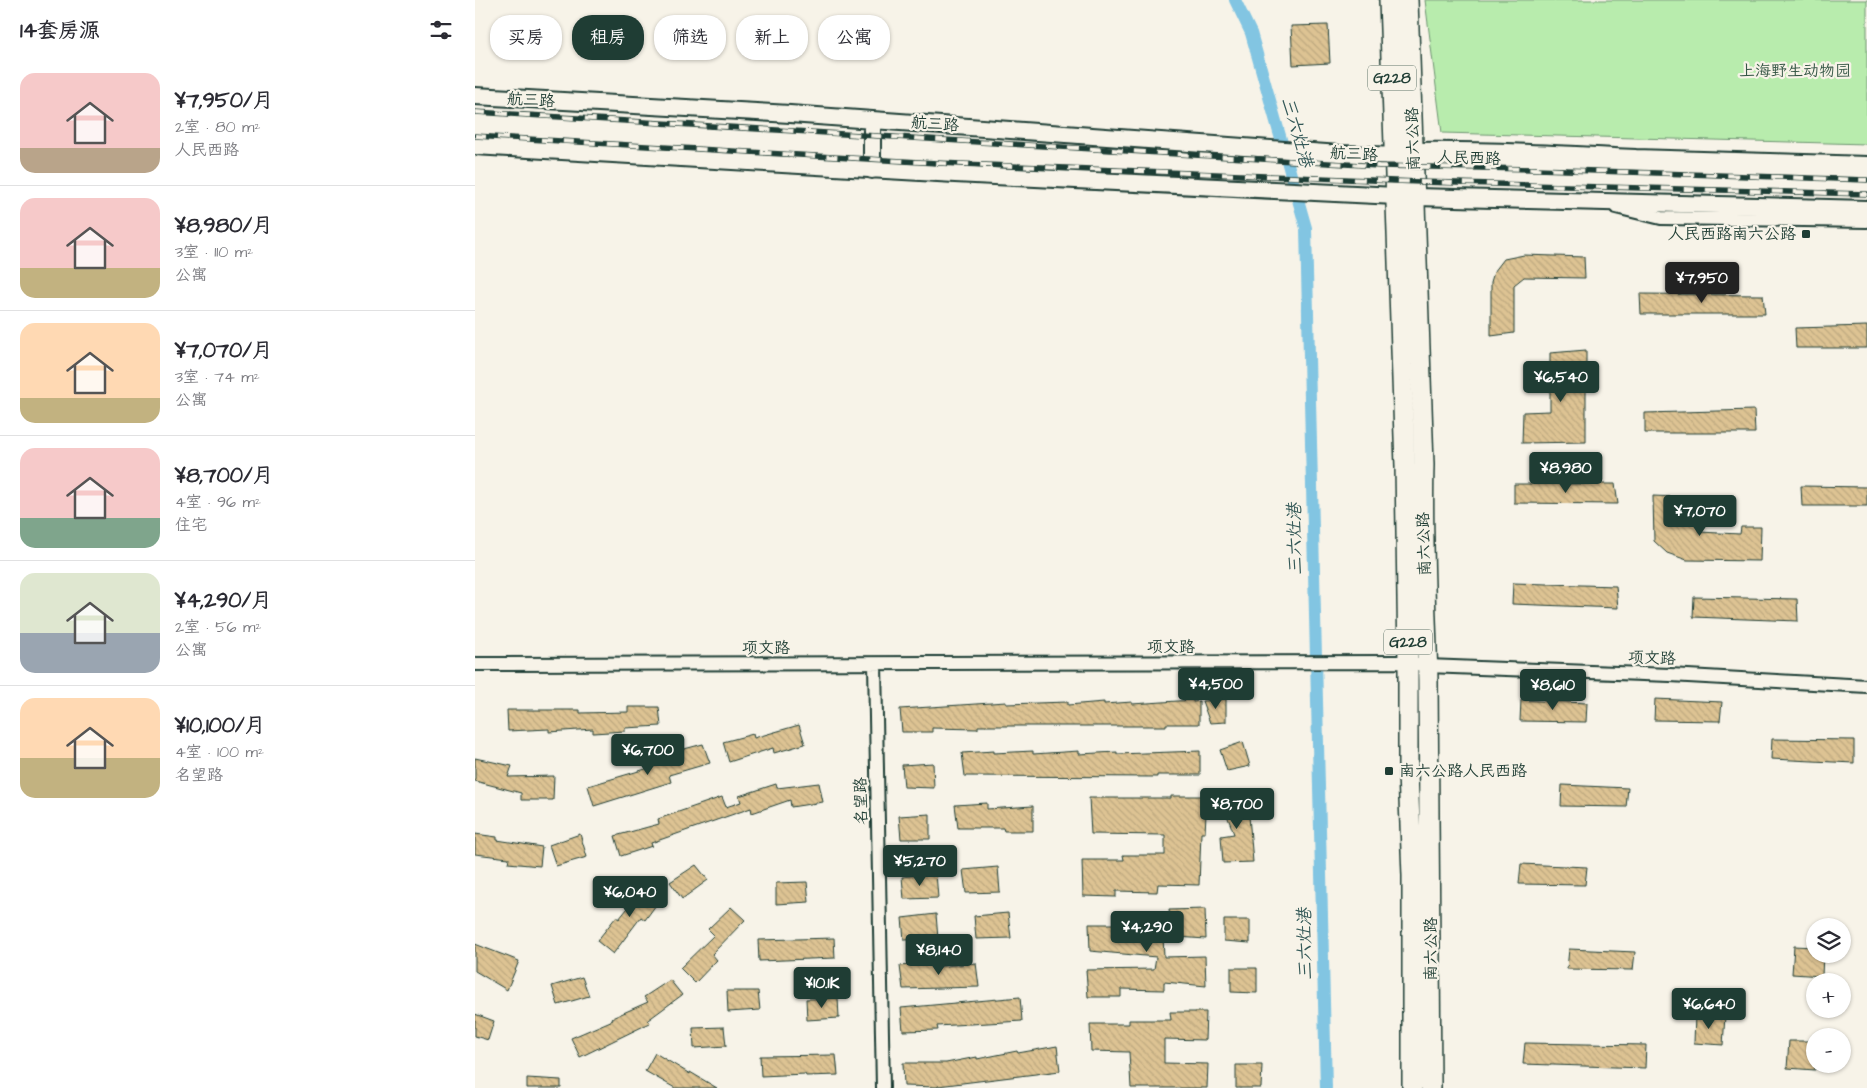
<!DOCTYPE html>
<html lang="zh">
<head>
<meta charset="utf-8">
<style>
	:root { --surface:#fff; --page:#f2f2f3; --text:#2b2b33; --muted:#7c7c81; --line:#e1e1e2; --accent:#1f3d34 }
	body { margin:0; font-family:"Architects Daughter","LXGW WenKai TC",sans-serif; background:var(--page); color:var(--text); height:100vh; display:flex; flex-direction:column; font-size:19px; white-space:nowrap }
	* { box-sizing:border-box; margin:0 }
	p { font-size:16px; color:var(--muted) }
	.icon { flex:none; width:28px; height:28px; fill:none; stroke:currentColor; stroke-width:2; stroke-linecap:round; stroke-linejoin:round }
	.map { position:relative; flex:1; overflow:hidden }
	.panel { display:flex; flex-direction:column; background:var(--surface); width:475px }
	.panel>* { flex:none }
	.top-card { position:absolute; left:15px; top:15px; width:475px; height:45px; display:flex; gap:10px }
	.fabs { position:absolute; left:1331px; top:918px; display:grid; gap:10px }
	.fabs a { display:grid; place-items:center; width:45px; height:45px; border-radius:50%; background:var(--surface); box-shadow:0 1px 4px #0004; font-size:25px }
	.price { position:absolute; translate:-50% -42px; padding:0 11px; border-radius:5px; background:var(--accent); color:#fff; font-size:16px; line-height:32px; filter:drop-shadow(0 1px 2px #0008) }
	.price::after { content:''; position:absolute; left:50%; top:30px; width:15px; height:11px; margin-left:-8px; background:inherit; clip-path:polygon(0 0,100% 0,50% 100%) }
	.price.on { background:#222; color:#fff }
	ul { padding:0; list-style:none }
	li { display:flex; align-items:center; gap:15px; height:125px; padding:0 20px }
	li+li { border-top:1px solid var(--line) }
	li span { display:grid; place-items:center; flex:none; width:140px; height:100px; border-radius:15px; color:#555 }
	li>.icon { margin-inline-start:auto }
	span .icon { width:60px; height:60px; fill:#fffc; stroke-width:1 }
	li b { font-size:21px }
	h2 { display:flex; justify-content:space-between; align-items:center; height:60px; padding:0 20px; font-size:21px }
	.pill { padding:0 18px; border-radius:20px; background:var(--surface); box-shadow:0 1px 4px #0004; font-size:18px; line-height:45px }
	.pill.on { background:var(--accent); color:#fff }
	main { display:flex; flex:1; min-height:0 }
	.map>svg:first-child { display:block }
</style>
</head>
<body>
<main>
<section class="panel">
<h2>14套房源<svg class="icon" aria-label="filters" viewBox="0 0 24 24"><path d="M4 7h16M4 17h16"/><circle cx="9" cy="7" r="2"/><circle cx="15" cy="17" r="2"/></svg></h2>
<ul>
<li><span style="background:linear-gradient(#f6c9c9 75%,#b9a48a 0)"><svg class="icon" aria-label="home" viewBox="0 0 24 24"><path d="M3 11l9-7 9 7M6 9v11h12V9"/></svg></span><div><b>¥7,950/月</b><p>2室 · 80 m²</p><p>人民西路</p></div></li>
<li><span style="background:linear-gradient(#f6c9c9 70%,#c2b280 0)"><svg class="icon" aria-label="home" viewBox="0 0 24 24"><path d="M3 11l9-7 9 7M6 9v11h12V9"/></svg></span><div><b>¥8,980/月</b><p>3室 · 110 m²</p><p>公寓</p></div></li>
<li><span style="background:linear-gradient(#ffd9b3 75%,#c2b280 0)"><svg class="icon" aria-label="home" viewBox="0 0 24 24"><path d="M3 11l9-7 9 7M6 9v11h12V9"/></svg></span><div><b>¥7,070/月</b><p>3室 · 74 m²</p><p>公寓</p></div></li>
<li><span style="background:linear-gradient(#f6c9c9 70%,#7fa58c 0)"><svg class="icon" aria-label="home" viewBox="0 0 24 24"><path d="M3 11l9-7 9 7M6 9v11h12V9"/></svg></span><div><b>¥8,700/月</b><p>4室 · 96 m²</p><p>住宅</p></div></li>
<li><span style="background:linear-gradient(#dfe7d0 60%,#9aa5b1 0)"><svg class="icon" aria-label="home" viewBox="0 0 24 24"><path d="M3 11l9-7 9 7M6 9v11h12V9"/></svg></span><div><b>¥4,290/月</b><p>2室 · 56 m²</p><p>公寓</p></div></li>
<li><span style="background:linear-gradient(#ffd9b3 60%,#c2b280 0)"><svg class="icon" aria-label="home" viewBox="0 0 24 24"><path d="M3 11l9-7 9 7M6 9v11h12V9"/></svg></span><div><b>¥10,100/月</b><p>4室 · 100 m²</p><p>名望路</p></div></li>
</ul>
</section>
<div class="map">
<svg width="1392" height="1088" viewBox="0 0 1392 1088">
	<defs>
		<pattern id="building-back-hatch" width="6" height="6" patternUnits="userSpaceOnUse" patternTransform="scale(1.25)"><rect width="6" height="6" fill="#ddc393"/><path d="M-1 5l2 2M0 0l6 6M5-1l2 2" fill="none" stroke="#bda87f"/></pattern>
	</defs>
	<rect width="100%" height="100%" fill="#f7f3e8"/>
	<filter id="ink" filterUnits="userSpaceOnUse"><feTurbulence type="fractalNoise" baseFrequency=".02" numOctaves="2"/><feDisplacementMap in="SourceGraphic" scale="10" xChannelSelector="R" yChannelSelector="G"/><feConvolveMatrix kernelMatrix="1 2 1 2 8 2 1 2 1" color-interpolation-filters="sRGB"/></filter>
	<g filter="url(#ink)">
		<path fill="#b8ecad" stroke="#6c9470" d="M 950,0 L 1392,0 L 1392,144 L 967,133 Z"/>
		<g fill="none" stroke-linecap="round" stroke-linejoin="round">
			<path stroke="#82c5e2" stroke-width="12" d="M 760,0 L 776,33 L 831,228 L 851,1088"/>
		</g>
		<path fill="url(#building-back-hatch)" stroke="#1f3d34" d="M 853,25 L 855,63 L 818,65 L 816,26 Z
			M 1049,255 L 1109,257 L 1110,278 L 1049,277 L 1039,285 L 1039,333 L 1016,336 L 1016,282 L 1019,272 L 1029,259 Z
			M 1165,294 L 1288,295 L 1290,314 L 1166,314 Z
			M 1392,326 L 1392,348 L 1321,348 L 1320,328 Z
			M 1111,350 L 1111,442 L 1047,443 L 1048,412 L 1075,411 L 1075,353 Z
			M 1279,410 L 1280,433 L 1170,433 L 1170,413 Z
			M 1039,484 L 1140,484 L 1143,504 L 1039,503 Z
			M 1326,486 L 1392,487 L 1392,506 L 1327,506 Z
			M 1178,496 L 1202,497 L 1202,515 L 1218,515 L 1222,520 L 1224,532 L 1265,534 L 1266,527 L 1286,527 L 1285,561 L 1212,560 L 1192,553 L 1179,541 Z
			M 1038,583 L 1141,586 L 1143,608 L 1037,604 Z
			M 1219,597 L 1322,599 L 1323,621 L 1218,617 Z
			M 751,699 L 751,722 L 735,723 L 727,701 Z
			M 1180,699 L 1247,702 L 1245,721 L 1179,720 Z
			M 718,700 L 718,702 L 724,701 L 724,724 L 691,724 L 691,726 L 503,726 L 503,729 L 457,728 L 457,732 L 427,732 L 425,709 L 531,702 L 531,704 L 593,702 L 593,705 L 629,702 L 629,704 L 657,702 L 657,704 Z
			M 1046,700 L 1112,703 L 1111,722 L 1045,721 Z
			M 153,707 L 184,707 L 186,726 L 150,728 L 150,731 L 118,733 L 118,729 L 74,732 L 74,729 L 33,731 L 32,710 L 105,710 L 105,713 L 153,712 Z
			M 324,725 L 330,744 L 299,753 L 298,748 L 254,762 L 248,742 L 278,734 L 279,738 Z
			M 1297,739 L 1379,740 L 1379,763 L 1296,759 Z
			M 768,742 L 775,766 L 752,771 L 745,750 Z
			M 228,744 L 235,763 L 194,775 L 196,782 L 119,806 L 113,786 L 201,760 L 198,752 Z
			M 519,751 L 519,753 L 558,751 L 558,754 L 604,751 L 604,754 L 642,752 L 642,754 L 725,751 L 725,775 L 682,775 L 682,777 L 490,776 L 487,753 Z
			M 0,758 L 37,766 L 33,777 L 79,776 L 78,800 L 46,800 L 46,793 L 0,781 Z
			M 458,763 L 459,788 L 429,787 L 427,765 Z
			M 344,783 L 348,802 L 316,807 L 315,800 L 277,813 L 276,808 L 176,843 L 177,846 L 146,856 L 140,836 L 184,824 L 183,819 L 247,797 L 251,807 L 266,802 L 264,796 L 301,784 L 302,788 Z
			M 1087,785 L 1153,788 L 1151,807 L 1086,806 Z
			M 769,791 L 776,815 L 774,816 L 778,862 L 748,863 L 746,836 L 759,834 L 746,799 Z
			M 696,796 L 732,796 L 730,833 L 726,833 L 724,885 L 683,884 L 682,892 L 641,891 L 641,897 L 608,896 L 607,860 L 649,860 L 648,855 L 690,855 L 690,835 L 616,834 L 614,798 L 696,798 Z
			M 512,803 L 512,809 L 558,806 L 558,831 L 529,831 L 528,828 L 483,828 L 480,805 Z
			M 455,814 L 455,839 L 426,839 L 424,816 Z
			M 0,834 L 22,837 L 22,840 L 67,847 L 65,866 L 33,863 L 34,858 L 0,854 Z
			M 105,834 L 112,857 L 81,866 L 74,845 Z
			M 1046,864 L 1112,867 L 1110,885 L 1044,884 Z
			M 221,865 L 233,880 L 207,899 L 195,882 Z
			M 523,867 L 525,892 L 491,893 L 488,870 Z
			M 461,873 L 463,898 L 429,899 L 427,877 Z
			M 332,882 L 334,902 L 301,904 L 301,883 Z
			M 173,883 L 189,894 L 170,920 L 166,917 L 138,954 L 122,941 L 141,917 L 144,919 Z
			M 256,907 L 270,920 L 237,954 L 242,960 L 220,983 L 205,968 L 239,935 L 233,929 Z
			M 730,909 L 731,939 L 688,936 L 689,957 L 730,956 L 731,986 L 689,982 L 689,990 L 646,989 L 646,997 L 613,997 L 611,970 L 679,969 L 681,957 L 615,951 L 614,924 L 653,924 L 652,918 L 695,918 L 694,910 Z
			M 533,913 L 536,938 L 501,939 L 499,916 Z
			M 461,914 L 463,939 L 429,940 L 427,918 Z
			M 749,920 L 775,920 L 775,943 L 749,941 Z
			M 359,938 L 360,958 L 284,961 L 283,940 Z
			M 0,944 L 44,961 L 32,990 L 0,971 Z
			M 1319,946 L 1340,947 L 1340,954 L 1348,954 L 1347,976 L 1317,974 Z
			M 1094,949 L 1160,952 L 1158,970 L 1092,969 Z
			M 460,963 L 460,967 L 501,963 L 504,987 L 428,989 L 425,966 Z
			M 756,968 L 782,968 L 782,993 L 756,992 Z
			M 107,977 L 114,996 L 83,1005 L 77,986 Z
			M 195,980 L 207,995 L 173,1020 L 175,1023 L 105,1057 L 96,1038 L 138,1020 L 137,1018 L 173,1002 L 169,997 Z
			M 252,991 L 283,991 L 285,1010 L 253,1012 Z
			M 545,997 L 547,1021 L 462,1026 L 463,1030 L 428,1031 L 426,1008 Z
			M 363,998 L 364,1018 L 332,1020 L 331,999 Z
			M 695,1012 L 731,1012 L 730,1040 L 689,1039 L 689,1063 L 733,1064 L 732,1088 L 656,1088 L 654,1052 L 616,1051 L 615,1024 L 654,1024 L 654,1020 L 696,1020 Z
			M 0,1014 L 19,1021 L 13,1040 L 0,1036 Z
			M 1220,1015 L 1250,1016 L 1248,1045 L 1219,1043 Z
			M 249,1027 L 251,1046 L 219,1048 L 218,1028 Z
			M 1314,1041 L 1340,1041 L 1340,1070 L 1312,1068 Z
			M 1050,1043 L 1171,1045 L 1170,1068 L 1048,1064 Z
			M 582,1046 L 585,1071 L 463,1086 L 463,1087 L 429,1086 L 428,1063 L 471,1063 L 502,1057 L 502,1059 L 542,1051 L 543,1053 Z
			M 180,1053 L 215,1074 L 215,1072 L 242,1088 L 200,1088 L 170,1071 Z
			M 361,1055 L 363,1075 L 331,1076 L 330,1074 L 286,1076 L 285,1056 Z
			M 761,1065 L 787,1065 L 786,1088 L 761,1088 Z
			M 52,1078 L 86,1080 L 86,1088 L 52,1088 Z"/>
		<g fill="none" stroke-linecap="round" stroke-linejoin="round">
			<defs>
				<path id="minor" d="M 933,151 L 938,149 C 1012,148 1087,152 1161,156 C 1238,159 1315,161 1392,163
					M 1141,207 L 1186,218 L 1392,221
					M 0,664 L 933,662 L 952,666 L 1195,675 L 1392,686
					M 400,664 L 408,1088"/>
				<path id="major" d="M 0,96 L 315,114 L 865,154 L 1392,172
					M 397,120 L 397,170
					M 0,146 L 480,174 L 941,197 L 1392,209"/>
				<path id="highway" d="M 914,0 L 930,466 L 933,662 L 933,773 L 937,876 L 937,1088
					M 933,0 L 949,465 C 947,537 951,608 953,680 C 955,816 956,952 956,1088"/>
			</defs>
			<use href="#minor" stroke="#1f3d34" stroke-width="16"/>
			<use href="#major" stroke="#1f3d34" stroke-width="20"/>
			<use href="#highway" stroke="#1f3d34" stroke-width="22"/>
			<use href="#minor" stroke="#f7f3e8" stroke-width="12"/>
			<use href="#major" stroke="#f7f3e8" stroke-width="16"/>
			<use href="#highway" stroke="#f7f3e8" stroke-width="19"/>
			<defs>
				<path id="rail" d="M 0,112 L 904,166 L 1061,169 L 1392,180
					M 0,136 L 462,163 L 945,182 L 1392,194"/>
			</defs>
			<use href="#rail" stroke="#1f3d34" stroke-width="5.5"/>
			<use href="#rail" stroke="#f7f3e8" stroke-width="4" stroke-dasharray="11" stroke-linecap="butt"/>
		</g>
	</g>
	<g fill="#1f3d34" stroke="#f7f3e8" stroke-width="2">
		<rect x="1326" y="229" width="10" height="10" rx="2.5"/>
		<rect x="909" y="766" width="10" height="10" rx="2.5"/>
	</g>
	<g text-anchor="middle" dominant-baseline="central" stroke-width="4.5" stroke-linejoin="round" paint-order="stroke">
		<g fill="#f7f3e8" stroke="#60746a" stroke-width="1">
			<rect x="893" y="65.5" width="48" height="25" rx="4"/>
			<rect x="909" y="629.5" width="48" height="25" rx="4"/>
		</g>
		<g font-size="15" font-weight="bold" fill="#1f3d34">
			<text x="917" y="78">G228</text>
			<text x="933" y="642">G228</text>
		</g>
		<g font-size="16" fill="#365746" stroke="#f7f3e8">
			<text x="1320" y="71">上海野生动物园</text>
		</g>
		<g font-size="16" fill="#1f3d34" stroke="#f7f3e8">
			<text transform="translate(56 100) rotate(3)">航三路</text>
			<text transform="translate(460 124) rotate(4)">航三路</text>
			<text transform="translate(938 139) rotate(-92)">南六公路</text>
			<text transform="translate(879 154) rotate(3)">航三路</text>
			<text transform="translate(994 158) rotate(2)">人民西路</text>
			<text transform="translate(949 544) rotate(-92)">南六公路</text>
			<text x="696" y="647">项文路</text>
			<text x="291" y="648">项文路</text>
			<text transform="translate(1177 658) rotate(2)">项文路</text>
			<text transform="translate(386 801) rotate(-91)">名望路</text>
			<text transform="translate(956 949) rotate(-90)">南六公路</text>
		</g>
		<g font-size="16" fill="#1f3d34" stroke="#f7f3e8" text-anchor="end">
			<text x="1321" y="234">人民西路南六公路</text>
			<text x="924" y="771" text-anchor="start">南六公路人民西路</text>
		</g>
		<g font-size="18" font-style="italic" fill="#335857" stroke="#f7f3e8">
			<text transform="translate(822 132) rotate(74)">三六灶港</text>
			<text transform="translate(820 539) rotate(-91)">三六灶港</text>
			<text transform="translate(830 944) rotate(-91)">三六灶港</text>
		</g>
	</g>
</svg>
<div class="fabs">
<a><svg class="icon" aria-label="layers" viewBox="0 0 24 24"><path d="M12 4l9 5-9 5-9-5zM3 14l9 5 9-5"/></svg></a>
<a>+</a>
<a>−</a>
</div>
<b class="price on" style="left:1227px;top:304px">¥7,950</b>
<b class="price" style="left:1086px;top:403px">¥6,540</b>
<b class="price" style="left:1091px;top:494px">¥8,980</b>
<b class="price" style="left:1225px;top:537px">¥7,070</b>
<b class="price" style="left:741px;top:710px">¥4,500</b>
<b class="price" style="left:1078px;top:711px">¥8,610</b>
<b class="price" style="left:173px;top:776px">¥6,700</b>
<b class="price" style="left:762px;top:830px">¥8,700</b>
<b class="price" style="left:445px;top:887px">¥5,270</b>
<b class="price" style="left:155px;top:918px">¥6,040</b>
<b class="price" style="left:672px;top:953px">¥4,290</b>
<b class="price" style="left:464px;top:976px">¥8,140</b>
<b class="price" style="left:347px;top:1009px">¥10.1K</b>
<b class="price" style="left:1234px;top:1030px">¥6,640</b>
<div class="top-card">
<a class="pill">买房</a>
<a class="pill on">租房</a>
<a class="pill">筛选</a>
<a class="pill">新上</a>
<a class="pill">公寓</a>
</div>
</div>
</main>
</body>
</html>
